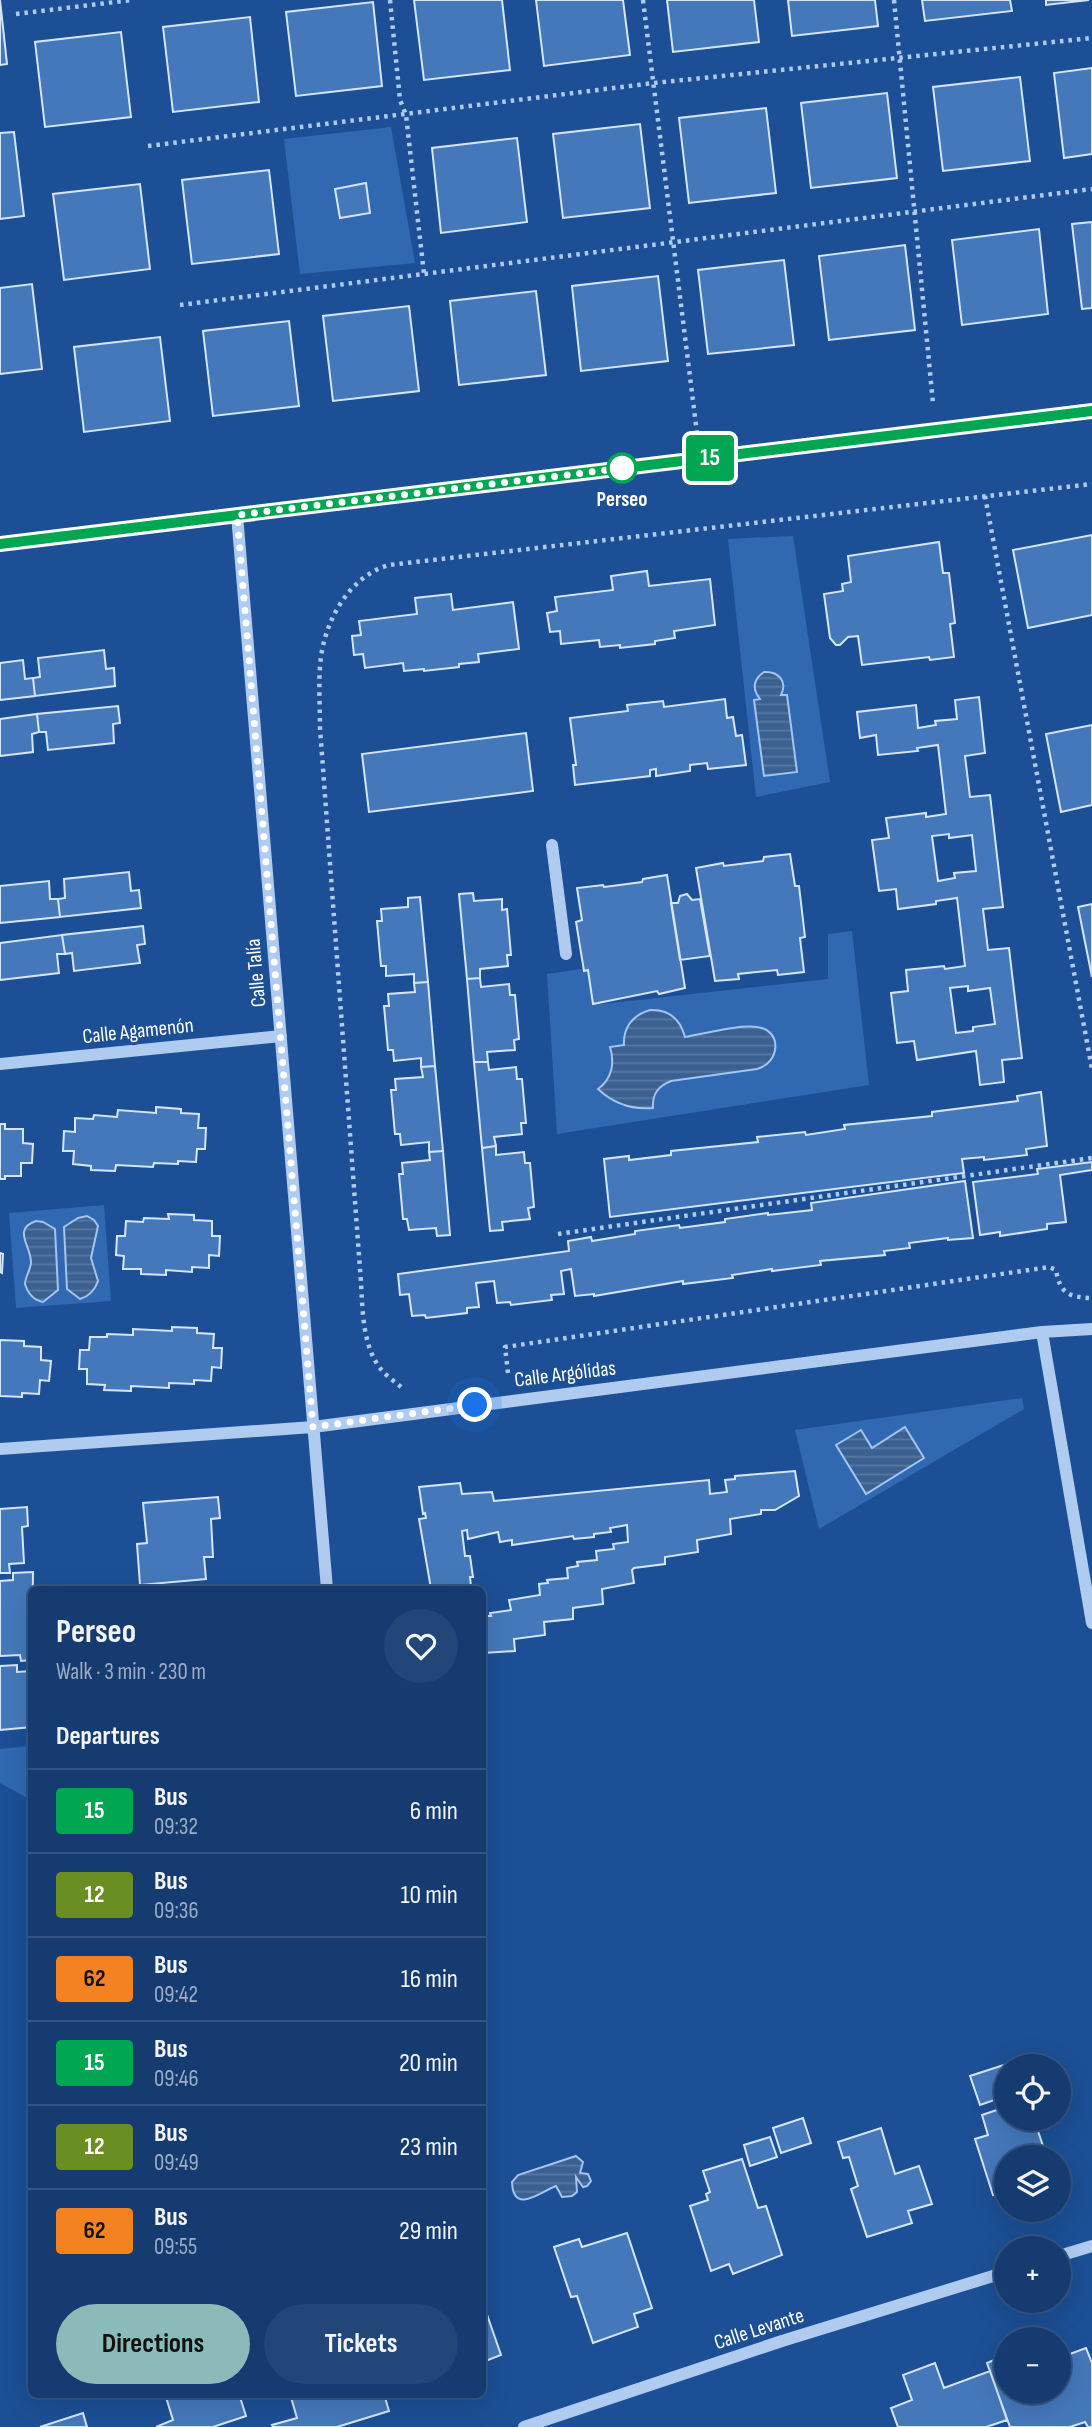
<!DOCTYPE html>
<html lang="en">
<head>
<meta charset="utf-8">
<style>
  body { margin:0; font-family:"Sofia Sans Condensed",sans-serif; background:#224678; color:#f1f3f6; height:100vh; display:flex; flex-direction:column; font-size:26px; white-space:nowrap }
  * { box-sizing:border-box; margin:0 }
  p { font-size:23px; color:#9dadc3 }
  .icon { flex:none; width:38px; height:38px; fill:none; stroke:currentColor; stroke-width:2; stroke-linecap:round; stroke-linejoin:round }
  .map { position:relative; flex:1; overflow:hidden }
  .drawer { position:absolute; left:28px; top:1586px; width:458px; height:812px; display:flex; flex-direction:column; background:#153b70; border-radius:10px; box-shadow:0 7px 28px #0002,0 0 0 2px #345583 }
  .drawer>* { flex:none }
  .badge { padding:0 14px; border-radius:5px; font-size:24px; line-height:46px }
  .controls { position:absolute; left:994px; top:2054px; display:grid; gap:14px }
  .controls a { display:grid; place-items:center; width:77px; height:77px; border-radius:50%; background:#153b70; box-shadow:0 7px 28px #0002,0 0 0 2px #345583; font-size:35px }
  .you { position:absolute; width:35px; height:35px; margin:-18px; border:5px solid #fff; border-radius:50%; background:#1a73e8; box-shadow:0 0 0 10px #1a73e833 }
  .map>.badge { position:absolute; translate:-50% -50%; box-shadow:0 0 0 4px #fff }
  h2 { padding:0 28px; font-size:26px; line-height:63px }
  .round { display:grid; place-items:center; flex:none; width:74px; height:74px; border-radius:37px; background:#224678 }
  .overview { display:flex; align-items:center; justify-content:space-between; height:119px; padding:0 28px }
  h1 { font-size:33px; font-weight:700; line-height:52px }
  .button { display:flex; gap:14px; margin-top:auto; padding:14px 28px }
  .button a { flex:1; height:80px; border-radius:42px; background:#8bbbb9; color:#111; font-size:28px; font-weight:700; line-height:80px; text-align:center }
  .button a+a { background:#224678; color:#f1f3f6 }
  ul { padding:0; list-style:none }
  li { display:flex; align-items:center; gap:21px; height:84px; padding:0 28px; border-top:2px solid #345583 }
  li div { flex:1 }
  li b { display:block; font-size:26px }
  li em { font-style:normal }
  li .badge { min-width:77px; font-weight:700; text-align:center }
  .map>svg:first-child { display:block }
</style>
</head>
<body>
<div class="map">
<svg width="1092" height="2427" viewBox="0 0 1092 2427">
  <defs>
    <pattern id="water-rules" width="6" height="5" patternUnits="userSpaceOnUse" patternTransform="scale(1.75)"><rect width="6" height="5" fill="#3b6092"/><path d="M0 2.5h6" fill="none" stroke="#5878a2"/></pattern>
  </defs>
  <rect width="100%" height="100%" fill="#1c4f95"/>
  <path fill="#3069b2" d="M391,127L415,263L300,274L284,139Z
    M793,536L830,782L756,797L728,539Z
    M852,931L869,1085L557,1134L547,974L588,968L593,1005L828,979V934Z
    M104,1205L111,1301L16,1308L9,1213Z
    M1022,1398L1024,1409L819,1529L795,1430Z
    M31,1746V1800L0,1783V1749Z"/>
  <path fill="url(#water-rules)" stroke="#a2c5f1" stroke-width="2" d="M764,672C778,671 788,681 781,695H787L797,772L764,776L754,700L760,699C752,689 753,679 764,672Z
    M650,1010C669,1009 680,1019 685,1037C704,1034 740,1024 757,1027C783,1030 780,1063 757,1069L671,1081C658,1086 652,1094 653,1108C631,1110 614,1104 598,1089C612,1079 615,1063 610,1047L624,1045C623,1027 633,1015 650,1010Z
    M87,1216L94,1220L98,1226L91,1258L98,1281C95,1290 90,1296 80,1299L67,1289L64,1227L78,1218Z
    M36,1221L43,1222L55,1229L58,1290L43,1302C33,1300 28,1294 25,1284C25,1277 31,1269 31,1262C31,1246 12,1229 36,1221Z
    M905,1427L924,1458L866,1494L836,1445L861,1430L872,1448Z
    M576,2156L583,2162L580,2173L588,2174L591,2181L587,2186L583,2187L576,2177L577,2192L572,2196L562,2197L556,2186C542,2191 513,2216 512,2182L518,2175Z"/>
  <path fill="#4578bb" stroke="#d5e6fb" stroke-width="2" fill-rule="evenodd" d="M0,0L7,64L0,65Z
    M414,0H502L510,70L424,80Z
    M536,0H623L630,55L544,66Z
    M667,0H754L759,42L673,52Z
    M788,0H875L878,26L792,36Z
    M922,0H1010L1012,11L925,21Z
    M1046,0H1089L1046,5Z
    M373,2L382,86L296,96L286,12Z
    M250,17L259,102L173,112L163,27Z
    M121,32L131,117L45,127L35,42Z
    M1092,68V154L1064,158L1054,73Z
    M1020,77L1030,161L943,171L933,87Z
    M887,93L897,178L811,188L801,103Z
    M766,108L776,193L689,203L679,118Z
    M640,124L650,208L563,218L553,134Z
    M14,132L24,216L0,219V133Z
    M517,138L527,222L441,233L432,148Z
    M269,170L279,254L192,264L182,180Z
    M366,183L370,213L340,218L335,189Z
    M140,184L150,269L64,280L53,194Z
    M1092,222V308L1082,309L1072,224Z
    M1039,229L1048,314L962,325L952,240Z
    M905,245L915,330L829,340L819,256Z
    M784,260L794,345L708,354L698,270Z
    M658,276L668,361L581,371L572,286Z
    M32,284L42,369L0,374V288Z
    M536,291L546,375L459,385L450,301Z
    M409,306L419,391L333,401L323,316Z
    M289,321L299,406L213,416L203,331Z
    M160,337L170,421L84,432L74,347Z
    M1092,535V615L1028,628L1013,550Z
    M939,542L943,573H949L955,623L950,624L954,657L930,660L929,657L862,665L858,636L848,637L840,645H836L830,638L824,594L843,591L842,584L851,582L848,556Z
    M647,571L649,586L710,579L715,625L674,631L675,638L655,641V644L620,648V645L600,647L599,640L561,644L560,631L550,632L547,613L557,611L555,597L613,590L611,576Z
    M451,594L453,610L513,602L519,649L478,654L479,662L459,664V667L424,671V669L404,671L403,663L365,668L363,654L354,655L352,636L361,635L359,621L417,614L415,598Z
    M104,650L106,669L114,668L115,686L35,696L33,678L40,677L38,658Z
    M23,660L25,679L33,678L35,696L0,700V663Z
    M979,697L985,753L965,756L970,797L990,795L1003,907L983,909L988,950L1009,948L1022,1058L1002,1060L1004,1082L980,1085L976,1051L917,1060L914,1041L897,1043L891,993L908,991L906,970L944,966L945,969L965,966L957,898L936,901V904L898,909L896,889L879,891L872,840L889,838L886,818L926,813V817L946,814L938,745L917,748L918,751L878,755L876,735L860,738L857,712L916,705L918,728L936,725L935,721L957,719L955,700ZM949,834V838L972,835L976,871L954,873L955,878L938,881L932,836ZM968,986V991L990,988L995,1024L973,1027V1031L956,1033L950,988Z
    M725,699L727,718L733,717L736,736L742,735L746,765L708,769L707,763L690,765V771L656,776V769L650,770V776L575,785L573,765H576L570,718L628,711L627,705L663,701L664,707Z
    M118,706L120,723L113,724L114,743L48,750L46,732H39L37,714Z
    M37,714L39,732L32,734L33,752L0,756V719Z
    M1092,725V805L1061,812L1046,734Z
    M526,733L533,791L369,812L362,754Z
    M790,854L795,886H799L805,937L800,938L804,972L778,975L777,970L738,974L739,979L715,981L696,868L723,863L724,866L763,861L764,857Z
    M129,872L131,891L139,890L141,908L60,917L58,899L65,898L64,879Z
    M667,875L685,988L659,994L657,991L593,1004L588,970L584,971L576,922L582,920L577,888L603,885L604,887L612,886L642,882L643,879Z
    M49,881L50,899H58L60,917L0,923V886Z
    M473,893L474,901L502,899V910L507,909L511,955H507L508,966L480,969V978L467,979L459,894Z
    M687,894L692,900L700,899L710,956L680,960L671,903H678L680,896Z
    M420,897L428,982L414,983V974L386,976V966H381L377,921H382L381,909L408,907V898Z
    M1092,904V977L1078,907Z
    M143,926L145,944L137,945L140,963L74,971L72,953L65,954L62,935Z
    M62,935L65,954H57L59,973L0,980V943Z
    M480,978L481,987L509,984L510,995H515L519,1039L514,1040L515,1050L487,1052L488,1062H474L467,979Z
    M428,982L435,1066L421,1067V1058L394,1061L393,1050H388L384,1006H389L388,994L415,992L414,983Z
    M474,1062H488L489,1070L516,1067L517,1079H522L526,1123H521L522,1134L494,1137L496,1146L482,1148Z
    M435,1066L443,1151L429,1152V1142L401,1145L400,1134H395L391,1090H396L395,1079L423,1077L421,1067Z
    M1041,1092L1047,1146L1026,1149L1027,1155L984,1160V1157L962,1159L964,1173L610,1217L604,1159L629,1156V1160L671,1155V1151L758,1142L757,1137L805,1132L806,1135L845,1129L844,1125L932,1116V1112L1018,1101L1017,1096Z
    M156,1107L181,1109V1113L199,1114L198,1128H206L205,1149H197L196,1162L178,1161V1164L154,1163L153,1167L116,1165L115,1171L91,1170V1166L73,1164L74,1151H63L64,1131L75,1132V1118L93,1119L94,1115L117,1117L118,1110L156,1113Z
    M0,1124H5V1129H23V1143L33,1144L32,1163H21V1176H5V1179H0Z
    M496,1146V1155L524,1152L525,1163H530L534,1207L528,1208L530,1219L502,1222L503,1230L490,1231L482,1148Z
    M443,1151L450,1235L437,1236L436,1228L409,1230L407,1219H403L399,1174H403L402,1163L430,1160L429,1152Z
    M1092,1162V1170L1060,1175L1066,1222L1047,1224V1229L1000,1236V1232L980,1235L973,1182L1038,1174L1037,1169Z
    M965,1181L973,1238L948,1240V1238L909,1243L910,1248L884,1251L885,1255L820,1261L821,1265L772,1271V1269L732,1275L733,1278L683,1284V1281L594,1296V1294L575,1296L571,1269L561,1271L564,1294L551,1295L552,1300L511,1305L510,1302L497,1303L494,1281L476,1283L479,1307L467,1308V1313L426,1318L425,1315L412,1316L409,1294L400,1295L398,1274L569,1251L568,1241L591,1237L592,1241L635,1234V1231L679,1225L680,1228L725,1222V1219L768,1213V1215L812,1210L811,1203Z
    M168,1214L194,1215V1220L212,1221V1236H220L219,1256L209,1255V1268L192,1267V1272L166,1270V1275L141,1274V1269H123L124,1256L116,1255L117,1236H125L126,1221L143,1222L144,1218L169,1219Z
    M0,1253L3,1254L2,1273L0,1272Z
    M172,1327L197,1328V1333L214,1334L213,1348H222L221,1368L212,1367L211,1381L194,1380V1384L169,1383V1388L131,1386V1391L104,1390L105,1385L87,1384V1369H79L80,1350H89L90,1337H107V1334L133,1335V1329L172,1331Z
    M0,1340L24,1341V1346L41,1347V1360L51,1361L49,1381L40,1380L39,1394L22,1393V1397L0,1396Z
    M795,1471L799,1496L775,1510H761V1514L730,1519L731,1534L697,1540L698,1552L665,1557V1564L634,1568L632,1570L634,1583L602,1589L603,1604L573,1608V1619L544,1622L545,1635L514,1639L515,1651L483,1653V1616H491L490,1613L511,1610L509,1600L540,1595L539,1584L548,1583L547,1580L568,1578L567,1568L578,1566L577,1562L597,1560L596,1551L614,1549L613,1544L628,1542L627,1525L610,1528L611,1532L594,1534V1537L574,1539L573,1536L512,1545V1540L500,1542L498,1532L468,1539L467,1530L462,1531L465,1556H470L473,1577H470L471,1586H475L476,1589H431L419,1519L426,1518L425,1513L423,1514L419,1487L460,1483L462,1494L492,1492L494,1501L709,1480L710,1494L727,1492L725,1480L735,1479V1476Z
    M218,1497L220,1518L211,1519L213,1557H204L206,1579L140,1585L137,1544L147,1543L143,1503Z
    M27,1507L28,1526L22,1527L24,1563L9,1564L10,1573H0V1509Z
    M33,1572L32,1660L21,1661L20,1655L0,1656V1581L13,1580V1573Z
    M17,1665V1672L32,1671V1727L0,1730V1666Z
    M1016,2061L1017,2067H1006V2096L980,2105L970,2076Z
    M1006,2107V2119H1034L1047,2158H1006V2191L993,2195L975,2139L988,2135L982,2115Z
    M803,2118L811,2143L781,2153L773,2128Z
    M881,2128L895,2174L919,2166L932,2204L908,2211L912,2223L867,2237L851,2189L858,2186L849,2157L843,2158L838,2142Z
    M770,2137L777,2157L750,2166L744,2145Z
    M742,2159L758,2208L766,2206L782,2255L733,2274L729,2264L711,2271L690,2206L708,2200L706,2194L710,2192L703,2171Z
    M627,2233L652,2308L634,2314L638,2327L593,2343L577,2296L571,2297L554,2247L579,2239L582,2247Z
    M483,2303L501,2355L483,2362Z
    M1086,2348L1092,2363V2427H1088L1085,2422L1070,2427H1010L987,2363L994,2360L997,2363L1006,2359V2392H1059V2358Z
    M935,2363L944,2388L990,2371L1007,2420L986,2427H898L891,2408L912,2400L903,2375Z
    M165,2394H239L246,2416L213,2427H156L173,2420Z
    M290,2394H384L389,2411L337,2427H273L272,2425L297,2418Z
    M83,2413L87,2427H40Z"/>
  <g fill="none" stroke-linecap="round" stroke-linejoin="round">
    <path stroke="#afcbef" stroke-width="4.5" stroke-dasharray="3.5 5" stroke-linecap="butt" d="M390,0L400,100L406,115L424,274
      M643,0L697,433
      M894,0L933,403
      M16,14L132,0
      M148,146L654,83L1092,38
      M180,305L1092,189
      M985,496L1092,1069
      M558,1234L1092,1158
      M508,1373L505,1347L1049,1267L1056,1270C1060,1293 1068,1297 1091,1298
      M401,1387C394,1381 385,1375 380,1368C360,1342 363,1300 360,1269L320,728C320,705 318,680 321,657C326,619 350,576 389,565L1092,484"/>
    <path stroke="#afcbef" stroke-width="12" d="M237,515L327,1589
      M0,544L1092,411
      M552,845L566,954
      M0,1064L281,1036
      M1042,1332L1092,1623
      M0,1449L313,1427L1042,1332L1092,1329
      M1059,2256L1092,2246
      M524,2427L782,2341L1006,2272"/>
  </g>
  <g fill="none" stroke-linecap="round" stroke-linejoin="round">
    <g stroke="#fff" stroke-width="16">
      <path id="line" d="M0,544L1092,411"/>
    </g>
    <use href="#line" stroke="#00a651" stroke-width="10"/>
    <path stroke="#fff" stroke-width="7" stroke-dasharray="0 12.6" d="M475,1405L313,1427L237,515L624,468H622"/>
  </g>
  <circle fill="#fff" stroke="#00a651" stroke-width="3.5" cx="622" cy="468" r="14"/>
  <g text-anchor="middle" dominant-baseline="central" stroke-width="6" stroke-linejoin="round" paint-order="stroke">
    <g font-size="21" font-weight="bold" fill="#fff" stroke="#1c4f95">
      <text x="622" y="499">Perseo</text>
    </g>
    <g font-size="21" fill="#fff" stroke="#1c4f95">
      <text transform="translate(256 973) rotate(-95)">Calle Talía</text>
      <text transform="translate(138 1031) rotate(-6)">Calle Agamenón</text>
      <text transform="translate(565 1374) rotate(-7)">Calle Argólidas</text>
      <text transform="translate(759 2329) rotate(-18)">Calle Levante</text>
    </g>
  </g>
</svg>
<div class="controls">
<a><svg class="icon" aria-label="locate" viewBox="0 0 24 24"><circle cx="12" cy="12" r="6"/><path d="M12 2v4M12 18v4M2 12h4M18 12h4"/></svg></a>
<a><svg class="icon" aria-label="layers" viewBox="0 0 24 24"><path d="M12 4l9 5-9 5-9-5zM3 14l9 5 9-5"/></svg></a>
<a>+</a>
<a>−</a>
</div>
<div class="you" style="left:475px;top:1405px"></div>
<b class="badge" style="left:710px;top:458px;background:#00a651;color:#fff">15</b>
<section class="drawer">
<div class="overview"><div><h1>Perseo</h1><p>Walk · 3 min · 230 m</p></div><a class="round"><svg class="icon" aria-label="heart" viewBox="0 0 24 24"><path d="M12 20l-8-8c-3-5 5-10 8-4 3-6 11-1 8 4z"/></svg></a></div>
<h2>Departures</h2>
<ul>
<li><span class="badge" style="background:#00a651;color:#fff">15</span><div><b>Bus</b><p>09:32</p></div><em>6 min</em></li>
<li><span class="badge" style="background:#6b8e23;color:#fff">12</span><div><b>Bus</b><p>09:36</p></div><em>10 min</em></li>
<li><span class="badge" style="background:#f58220;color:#111">62</span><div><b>Bus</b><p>09:42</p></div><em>16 min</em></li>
<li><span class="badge" style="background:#00a651;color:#fff">15</span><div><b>Bus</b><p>09:46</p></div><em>20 min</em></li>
<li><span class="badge" style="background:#6b8e23;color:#fff">12</span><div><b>Bus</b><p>09:49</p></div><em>23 min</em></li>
<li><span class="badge" style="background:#f58220;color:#111">62</span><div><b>Bus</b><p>09:55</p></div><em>29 min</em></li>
</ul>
<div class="button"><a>Directions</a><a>Tickets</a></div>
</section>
</div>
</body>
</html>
